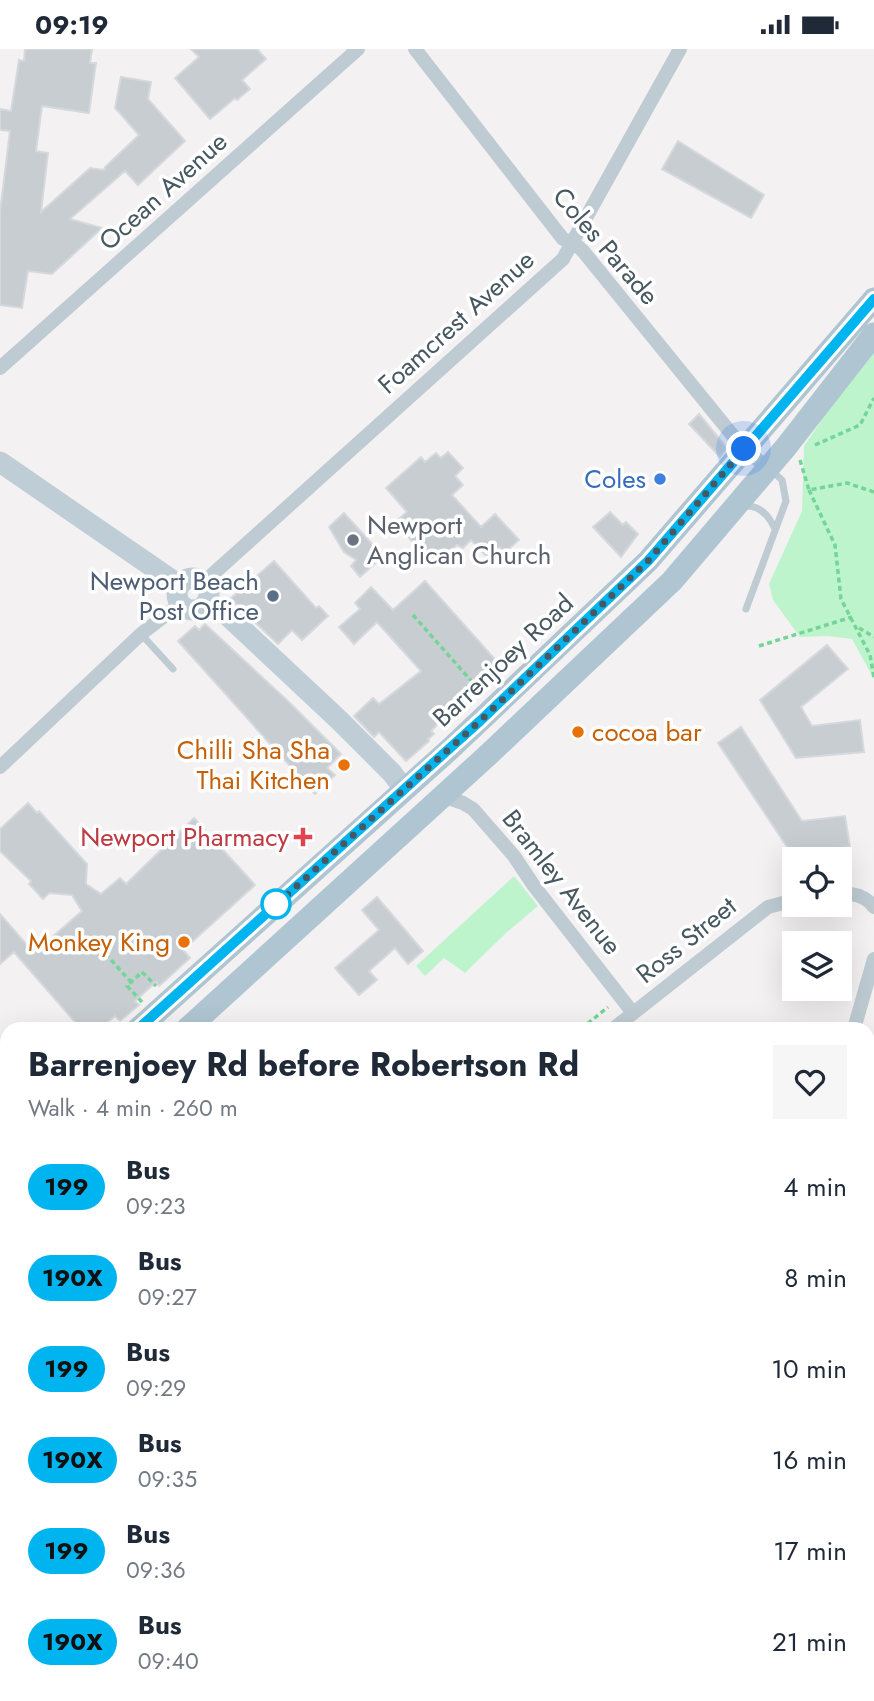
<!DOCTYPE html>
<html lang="en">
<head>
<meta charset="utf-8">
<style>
  body { margin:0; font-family:Jost,sans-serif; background:#f6f6f7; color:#1f2937; height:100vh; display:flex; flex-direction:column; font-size:26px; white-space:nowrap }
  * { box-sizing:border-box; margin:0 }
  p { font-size:23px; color:#747a83 }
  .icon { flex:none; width:38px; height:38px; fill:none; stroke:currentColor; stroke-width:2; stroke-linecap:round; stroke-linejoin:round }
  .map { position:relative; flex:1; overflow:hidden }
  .details { position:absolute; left:0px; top:973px; width:875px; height:679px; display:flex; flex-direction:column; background:#fff; border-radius:21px 21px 0 0; box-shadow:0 7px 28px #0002 }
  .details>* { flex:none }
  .badge { padding:0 14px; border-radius:23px; font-size:24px; line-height:46px }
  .controls { position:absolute; left:782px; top:798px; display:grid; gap:14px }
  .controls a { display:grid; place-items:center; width:70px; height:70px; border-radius:0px; background:#fff; box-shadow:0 7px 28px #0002; font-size:35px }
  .you { position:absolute; width:35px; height:35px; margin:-18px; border:5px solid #fff; border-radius:50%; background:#1a73e8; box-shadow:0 0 0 10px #1a73e833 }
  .map>.badge { position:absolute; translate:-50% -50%; box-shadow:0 0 0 4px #fff }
  .round { display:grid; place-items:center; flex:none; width:74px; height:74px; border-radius:0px; background:#f6f6f7 }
  .summary { display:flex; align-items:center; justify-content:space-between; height:119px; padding:0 28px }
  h1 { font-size:33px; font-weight:700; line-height:52px }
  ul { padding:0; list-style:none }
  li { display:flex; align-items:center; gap:21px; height:91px; padding:0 28px }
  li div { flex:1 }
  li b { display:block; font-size:26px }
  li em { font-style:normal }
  li .badge { min-width:77px; font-weight:700; text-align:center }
  .status { display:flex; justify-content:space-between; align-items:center; height:49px; padding:0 35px; background:#fff; direction:ltr }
  .status svg { height:19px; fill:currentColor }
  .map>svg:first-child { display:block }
</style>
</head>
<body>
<div class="status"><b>09:19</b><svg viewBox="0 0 49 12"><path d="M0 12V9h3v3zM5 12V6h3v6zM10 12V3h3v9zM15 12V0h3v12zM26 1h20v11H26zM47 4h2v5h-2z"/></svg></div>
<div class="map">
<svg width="874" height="1652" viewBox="0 0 874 1652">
  <rect width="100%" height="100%" fill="#f4f1f2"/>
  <path fill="#bef4cc" d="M874,295V630L852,590L828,587L800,588L773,551L769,535L802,462L804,397Z
    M514,827L538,857L507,883L465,924L444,909L425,927L416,917Z
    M7,1262V1461H0V1266Z"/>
  <path fill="#c8cdd2" stroke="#d5d9dd" stroke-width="2" d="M25,0H92L90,14H96L89,64L42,57L36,102L48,104L41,163L90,119L104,121L105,118L139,86L115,59L121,28L151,33L148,50L185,92L138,136L125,122L70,170L102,179L52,225L28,222L22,259L0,256V163L10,82L0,81V60L11,62L19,11L24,12Z
    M191,0H257L266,10L242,31L250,40L237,51L235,49L210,70L175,29L199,8Z
    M678,92L764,146L751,169L662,120Z
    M699,365L727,399L720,408L689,375Z
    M448,403L463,419L455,427L463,436L452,446L481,478L495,465L519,491L504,504L500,498L488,509L471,491L463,499L457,496L434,517L395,473L407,463L386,439L421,408L425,413L436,404L441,409Z
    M610,463L623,476L626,473L638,485L621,508L593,478Z
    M344,464L383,507L360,528L351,517L356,511L344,503L329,478Z
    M274,512L316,559L319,557L328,567L302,591L292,581L278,595L230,550Z
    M425,532L500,616L483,631L470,630L469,643L431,682L434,685L428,690L429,692L406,712L379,683L374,688L354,667L373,649L379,655L421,622L377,573L354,595L339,578L360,560L355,554L371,538L393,561Z
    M205,575L290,654L341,705L327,719L335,726L315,745L178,592L195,577L199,581Z
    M827,596L848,620L801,658L812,677L860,671L864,703L796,709L760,651Z
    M741,678L802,772L845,767L850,798L791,804L718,694Z
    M28,754L37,764L39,762L87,815L86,835L101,845L120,829L126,835L194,769L255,836L183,901L190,909L159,937L156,933L135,952L139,956L120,972L115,967L100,980H81L14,903L0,915V865L34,904L82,862L72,846L49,844L43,850L29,835L31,832L0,802V780Z
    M377,848L423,902L408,915L395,899L369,922L377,931L359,946L335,919L379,881L362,861Z"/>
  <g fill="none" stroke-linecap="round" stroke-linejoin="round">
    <path stroke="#73d597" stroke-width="3.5" stroke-dasharray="5 3.5" stroke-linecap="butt" d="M815,396L860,376L874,349
      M800,411L809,441L847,434L874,443
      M809,441L835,496L841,550L870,606L874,629
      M413,566L481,643
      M859,579L874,588
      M759,597L852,568
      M94,892L131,933
      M142,953L127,937L142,923L156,937
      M581,980L608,958"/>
    <path stroke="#becbd2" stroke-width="7" d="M745,457C760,456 769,467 775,480
      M746,560L786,452L782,431L772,422
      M141,585L173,620"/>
    <path stroke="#becbd2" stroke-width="14" d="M415,0L563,190L574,194L583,202L734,388L744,400L768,419
      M0,319L358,0
      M204,533L563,210L680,0
      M0,718L141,585L180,555
      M442,747L463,754L473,760L514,807L534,837L633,964
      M840,844C854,845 865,846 874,858
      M613,980L768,858L794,851
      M854,980L874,910
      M0,1172L7,1179
      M868,1218H874
      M0,1494L7,1493
      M661,1652L663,1645"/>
    <path stroke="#becdd6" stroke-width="21" d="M0,413L179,536
      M177 545a16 16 0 1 1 32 0a16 16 0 1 1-32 0Z
      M206,555L227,566L339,671L392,724L404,740"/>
    <path stroke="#afc5d2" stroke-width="23" d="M138,980L450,700L648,512L874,250
      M187,980L488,706L672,532L786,398L874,285
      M0,1097L7,1091
      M0,1152L7,1145"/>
  </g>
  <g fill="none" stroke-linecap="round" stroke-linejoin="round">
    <g stroke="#fff" stroke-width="16">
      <path id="line" d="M138,980L480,672L648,512L874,250"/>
    </g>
    <use href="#line" stroke="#00b5ef" stroke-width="10"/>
    <path stroke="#475861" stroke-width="7" stroke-dasharray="0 12.6" d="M276,855L268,863L480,672L648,512L744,400"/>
  </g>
  <circle fill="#3f7fe0" stroke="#fff" stroke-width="2.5" cx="660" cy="430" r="7"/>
  <circle fill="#6b7280" stroke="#fff" stroke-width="2.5" cx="353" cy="491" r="7"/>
  <circle fill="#5c6f8a" stroke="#fff" stroke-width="2.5" cx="273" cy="547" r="7"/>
  <g fill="#e8710a" stroke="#fff" stroke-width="2.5">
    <circle cx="578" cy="683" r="7"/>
    <circle cx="344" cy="716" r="7"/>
    <circle cx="184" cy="893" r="7"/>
  </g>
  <path fill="#e0444e" stroke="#fff" stroke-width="2.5" d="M299.5 777.5h7v7h7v7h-7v7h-7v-7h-7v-7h7z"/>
  <circle fill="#fff" stroke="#00b5ef" stroke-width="3.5" cx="276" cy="855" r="14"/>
  <g text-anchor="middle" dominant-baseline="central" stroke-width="7" stroke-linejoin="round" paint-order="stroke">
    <g font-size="26" fill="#475861" stroke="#fff">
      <text transform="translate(163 142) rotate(-42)">Ocean Avenue</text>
      <text transform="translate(606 197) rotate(49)">Coles Parade</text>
      <text transform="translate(456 273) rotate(-42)">Foamcrest Avenue</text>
      <text transform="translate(503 611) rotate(-43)">Barrenjoey Road</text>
      <text transform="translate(562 833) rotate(52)">Bramley Avenue</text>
      <text transform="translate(686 891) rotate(-39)">Ross Street</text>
    </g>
    <g font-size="26" fill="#366cbe" stroke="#fff" text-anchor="end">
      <text x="646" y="430">Coles</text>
    </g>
    <g font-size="26" fill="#5b616d" stroke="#fff" text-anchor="start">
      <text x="367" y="476">Newport<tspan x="367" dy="30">Anglican Church</tspan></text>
    </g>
    <g font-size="26" fill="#4e5e75" stroke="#fff" text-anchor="end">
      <text x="259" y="532">Newport Beach<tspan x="259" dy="30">Post Office</tspan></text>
    </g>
    <g font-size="26" fill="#c56008" stroke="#fff" text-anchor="end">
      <text x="592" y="683" text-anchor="start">cocoa bar</text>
      <text x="330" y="701">Chilli Sha Sha<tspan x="330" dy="30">Thai Kitchen</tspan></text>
      <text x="170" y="893">Monkey King</text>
    </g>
    <g font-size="26" fill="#be3a42" stroke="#fff" text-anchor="end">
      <text x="289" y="788">Newport Pharmacy</text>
    </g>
  </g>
</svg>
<div class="controls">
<a><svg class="icon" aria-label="locate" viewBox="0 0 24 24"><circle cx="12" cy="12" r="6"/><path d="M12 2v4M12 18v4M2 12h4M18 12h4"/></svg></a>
<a><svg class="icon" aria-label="layers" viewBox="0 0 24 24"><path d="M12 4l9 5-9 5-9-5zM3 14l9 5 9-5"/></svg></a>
</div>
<div class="you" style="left:744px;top:400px"></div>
<section class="details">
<div class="summary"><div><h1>Barrenjoey Rd before Robertson Rd</h1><p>Walk · 4 min · 260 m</p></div><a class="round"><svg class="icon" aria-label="heart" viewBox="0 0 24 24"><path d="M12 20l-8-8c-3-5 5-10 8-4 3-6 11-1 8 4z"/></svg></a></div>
<ul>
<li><span class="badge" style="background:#00b5ef;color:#111">199</span><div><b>Bus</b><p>09:23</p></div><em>4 min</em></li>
<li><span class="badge" style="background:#00b5ef;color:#111">190X</span><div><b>Bus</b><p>09:27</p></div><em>8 min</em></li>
<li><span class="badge" style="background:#00b5ef;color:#111">199</span><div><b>Bus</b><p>09:29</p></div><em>10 min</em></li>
<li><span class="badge" style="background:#00b5ef;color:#111">190X</span><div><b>Bus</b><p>09:35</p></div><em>16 min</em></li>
<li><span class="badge" style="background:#00b5ef;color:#111">199</span><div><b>Bus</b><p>09:36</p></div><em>17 min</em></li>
<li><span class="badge" style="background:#00b5ef;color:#111">190X</span><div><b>Bus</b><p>09:40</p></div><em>21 min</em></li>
</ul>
</section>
</div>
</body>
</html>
